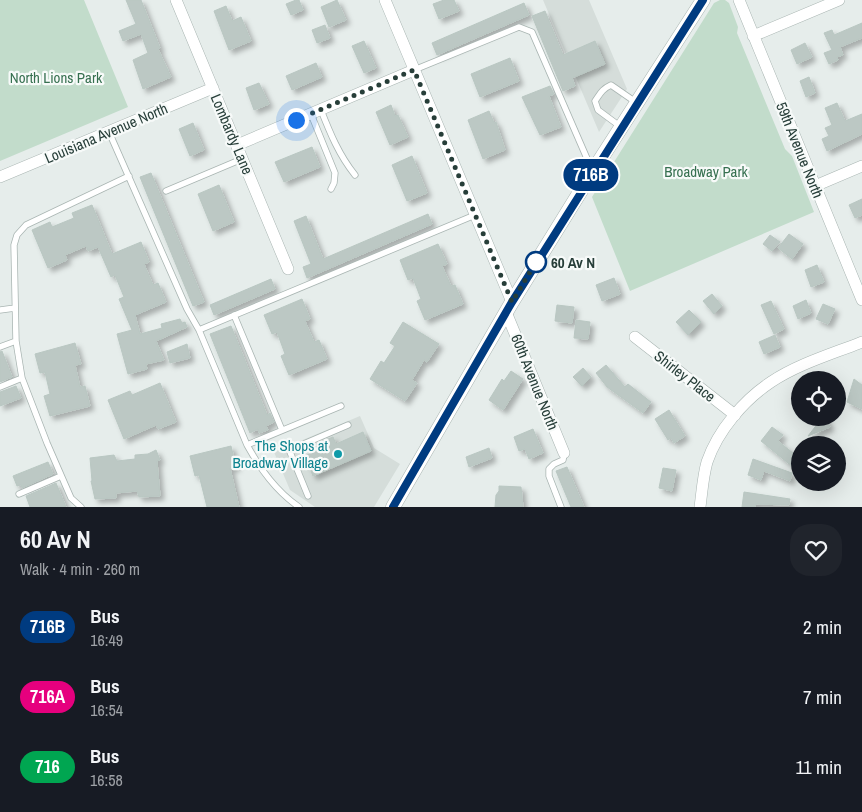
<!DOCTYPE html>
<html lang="en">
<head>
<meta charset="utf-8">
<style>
  body { margin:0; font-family:"Archivo Narrow",sans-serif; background:#20242c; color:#f1f3f6; height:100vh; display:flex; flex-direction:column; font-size:19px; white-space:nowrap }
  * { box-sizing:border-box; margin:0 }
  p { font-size:16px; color:#9ea1a6 }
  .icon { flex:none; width:28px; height:28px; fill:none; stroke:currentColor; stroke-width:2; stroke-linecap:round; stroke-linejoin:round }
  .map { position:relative; height:507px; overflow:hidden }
  .side { display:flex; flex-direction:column; background:#171b24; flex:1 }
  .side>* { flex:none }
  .badge { padding:0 10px; border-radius:16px; font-size:18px; line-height:32px }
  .buttons { position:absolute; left:791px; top:371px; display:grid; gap:10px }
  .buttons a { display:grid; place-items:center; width:55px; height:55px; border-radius:50%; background:#171b24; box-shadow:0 5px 20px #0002; font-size:25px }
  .you { position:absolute; width:25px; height:25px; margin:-12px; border:4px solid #fff; border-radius:50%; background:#1a73e8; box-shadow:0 0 0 8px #1a73e833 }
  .map>.badge { position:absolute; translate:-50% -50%; box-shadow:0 0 0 2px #fff }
  .round { display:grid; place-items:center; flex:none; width:52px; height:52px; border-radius:20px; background:#20242c }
  .overview { display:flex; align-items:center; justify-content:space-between; height:85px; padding:0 20px }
  h1 { font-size:24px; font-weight:700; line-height:38px }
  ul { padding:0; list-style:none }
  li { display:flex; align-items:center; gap:15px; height:70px; padding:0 20px }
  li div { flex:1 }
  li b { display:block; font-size:19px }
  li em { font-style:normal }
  li .badge { min-width:55px; font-weight:700; text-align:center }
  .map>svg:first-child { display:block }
</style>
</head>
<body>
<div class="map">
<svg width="862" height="507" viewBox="0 0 862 507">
  <defs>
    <filter id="shadow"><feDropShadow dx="4" dy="4" stdDeviation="2.5" flood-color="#0004"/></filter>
  </defs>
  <rect width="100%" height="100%" fill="#e6edeb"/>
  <path fill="#d5ddda" d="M543,0H589L627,89L599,132Z
    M360,416L374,448L400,464L374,507H315L290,490L274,452Z"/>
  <path fill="#c2dccb" d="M0,0H84L128,107L0,161Z
    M720,0H725L729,3L738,27L737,33L785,149L792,156L814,212L630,291L592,197L714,3Z"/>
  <path fill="#bcc8c4" stroke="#b9c7c2" filter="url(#shadow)" d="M126,0H141L160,48L158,49L171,77L143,89L133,60L148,53L141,34L123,41L119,31L136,24Z
    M296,0H299L303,10L291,15L286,4Z
    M337,0L346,20L329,27L321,7Z
    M444,0H454L459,11L439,19L433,4Z
    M524,3L529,15L437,55L432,43Z
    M226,6L232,21L241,17L251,41L229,50L214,11Z
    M545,11L563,55L595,41L605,64L572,78L575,86L563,91L532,16Z
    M862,23V38L840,47L843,55L837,57L838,60L829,64L824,53L832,50L824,33L832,30L834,35Z
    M325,25L330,38L317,43L312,30Z
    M364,41L376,68L364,73L352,46Z
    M805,43L812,57L797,64L791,50Z
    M510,58L519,81L480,97L471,74Z
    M316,63L322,77L292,90L286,76Z
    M809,77L815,93L806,97L800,81Z
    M259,83L269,104L254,110L246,88Z
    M550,86L554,94L549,96L561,127L540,135L522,97Z
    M837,103L845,121L862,114V134L827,151L822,139L829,136L825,128L832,125L825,108Z
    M391,105L395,116L398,115L408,137L390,145L376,112Z
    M489,111L494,123L496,122L505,150L483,159L468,120Z
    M193,123L204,150L190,156L179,129Z
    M312,147L320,167L284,182L275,162Z
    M412,156L427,193L407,201L392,165Z
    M151,173L204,302L193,306L140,177Z
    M219,185L234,222L213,231L198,194Z
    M862,199V215L855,218L849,205Z
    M92,205L112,254L141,242L149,262L144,264L153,285L158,283L166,302L135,315L140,334L162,328L161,324L180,319L182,323L185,322L187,327L156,341L164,360L146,364L147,369L128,374L117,334L132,330L119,299L124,297L115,275L111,277L98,247L88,251L86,246L65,255L67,260L48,268L32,230L50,222L52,227L74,218L72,213Z
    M428,214L432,224L307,278L303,267L311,264L294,221L306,216L323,259Z
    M789,234L803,244L792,259L778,248Z
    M770,235L780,242L772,251L763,244Z
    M438,244L447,264L442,266L451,286L455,285L463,304L425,320L417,301L421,299L413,278L408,280L400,260Z
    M817,265L824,282L811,287L805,270Z
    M614,278L620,294L602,301L596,285Z
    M271,279L275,289L214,315L210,305Z
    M712,294L722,306L714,314L703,301Z
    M302,299L310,319L305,321L314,342L319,340L327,359L289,375L281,356L285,354L277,332L272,334L264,315Z
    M806,300L811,313L798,319L793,306Z
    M771,301L784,329L774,334L761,305Z
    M823,304L835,309L828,324L816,319Z
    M557,305L574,307L572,323L555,321Z
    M689,310L701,322L688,335L676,322Z
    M576,320L590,322L588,339L574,338Z
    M403,322L439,344L427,362L424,360L412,380L417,383L405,401L370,379L381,361L384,363L395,346L390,343Z
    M231,326L267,415L270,413L274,422L266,426L268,430L259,433L258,429L250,433L210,334Z
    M775,335L780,347L764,354L759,342Z
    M75,343L81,364L75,365L80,387L85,386L90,406L50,416L44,396L50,394L45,372L40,373L35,354Z
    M187,344L190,358L170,363L167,352Z
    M2,351L12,377L0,382V352Z
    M606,365L625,387L628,384L651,402L643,413L607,387L596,373Z
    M583,368L591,377L582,386L573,377Z
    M511,371L523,379L503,410L489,400L502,379L504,381Z
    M854,379L862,385V409L847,402Z
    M160,383L176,422L158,429L156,425L124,439L108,400L130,391L132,395Z
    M16,386L21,398L0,406V392Z
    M669,410L685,436L674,443L671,438L668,440L655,419Z
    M822,418H826L830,427L808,436Z
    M772,427L783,435L778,441L798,457L794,468L761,441Z
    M533,429L543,453L529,459L525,449L519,451L514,437Z
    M363,432L371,451L313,476L305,456L317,451L314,445L333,437L336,444Z
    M231,446L236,467L230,468L239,507H207L199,475L195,476L190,456Z
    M489,448L492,458L469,467L466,457Z
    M156,450L160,460L157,461L160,496L139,497L137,491L116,493V498L95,499L91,481H92L90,458L114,455L117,461L135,459V455L148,454Z
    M753,459L792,473L790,481L764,471L761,480L748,475Z
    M48,462L53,474L22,488L21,485L17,486L13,476Z
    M567,467L584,507H571L556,471Z
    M663,468L676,470L672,491L659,488Z
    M56,483L66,507H30L26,496Z
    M499,486L521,487L523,507H495L496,495L499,491Z
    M744,492L790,499L789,505L756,504L755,507H742Z"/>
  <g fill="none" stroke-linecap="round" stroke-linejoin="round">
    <g stroke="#a9b5b2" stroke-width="7">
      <path id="service" d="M414,70L519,27L532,32L592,170
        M321,110C330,133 339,155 355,175
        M311,114L335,173L334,183L331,189
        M621,127L598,110L595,101C600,94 602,89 611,85L637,103
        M109,132L187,309L199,330L247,445C261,470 276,491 299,507
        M166,191L242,159
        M0,310L15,308
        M234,315L282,430
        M199,330L475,215
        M0,347L16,341
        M0,387L22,378
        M247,445L341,406
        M19,494L61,476
        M308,496L290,452L292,449L348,425
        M81,507L71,498L47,443L22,378L16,341L14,245L17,235L26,225L129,176
        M561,507L549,476V469L554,464L563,460L564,453"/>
    </g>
    <g stroke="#a9b5b2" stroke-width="12">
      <path id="minor" d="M176,0L288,269
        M385,0L512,302
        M739,0L862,300
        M753,36L839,0
        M237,145L414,70
        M0,177L213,88
        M815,186L862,166
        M506,312L564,453
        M635,337L735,415
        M700,507C702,492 703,476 707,462C718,430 744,400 771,382C798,364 832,354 862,342"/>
    </g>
    <g stroke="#a9b5b2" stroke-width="15">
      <path id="tertiary" d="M393,507L512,302L593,171L703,0"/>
    </g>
    <use href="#service" stroke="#fff" stroke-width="5.5"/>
    <use href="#minor" stroke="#fff" stroke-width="11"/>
    <use href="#tertiary" stroke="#fff" stroke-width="14"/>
  </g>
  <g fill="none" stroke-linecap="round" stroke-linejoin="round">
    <g stroke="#fff" stroke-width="11">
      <path id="line" d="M393,507L512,302L703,0"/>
    </g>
    <use href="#line" stroke="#003b80" stroke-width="8"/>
    <path stroke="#273e39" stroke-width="5" stroke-dasharray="0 9" d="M296,120L414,70L512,302L536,262"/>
  </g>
  <circle fill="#fff" stroke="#003b80" stroke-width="2.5" cx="536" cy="262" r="10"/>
  <circle fill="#0f9aa8" stroke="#f7faf9" stroke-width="2" cx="338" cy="454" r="5"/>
  <g text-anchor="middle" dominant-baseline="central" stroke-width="4.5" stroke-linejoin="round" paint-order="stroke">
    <g font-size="15" fill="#367050" stroke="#f7faf9">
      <text x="56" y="77">North Lions Park</text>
      <text x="706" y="171">Broadway Park</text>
    </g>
    <g font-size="15" fill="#273e39" stroke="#f7faf9">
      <text transform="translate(106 133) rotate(-23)">Louisiana Avenue North</text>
      <text transform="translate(232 134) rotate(67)">Lombardy Lane</text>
      <text transform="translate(800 150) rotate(68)">59th Avenue North</text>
      <text transform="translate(685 376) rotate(38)">Shirley Place</text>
      <text transform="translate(535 382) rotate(68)">60th Avenue North</text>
    </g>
    <g font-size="15" font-weight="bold" fill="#273e39" stroke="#f7faf9" text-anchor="start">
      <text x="551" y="262">60 Av N</text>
    </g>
    <g font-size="15" fill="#0d838f" stroke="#f7faf9" text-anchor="end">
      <text x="328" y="445">The Shops at<tspan x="328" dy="17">Broadway Village</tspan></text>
    </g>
  </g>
</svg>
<div class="buttons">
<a><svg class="icon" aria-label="locate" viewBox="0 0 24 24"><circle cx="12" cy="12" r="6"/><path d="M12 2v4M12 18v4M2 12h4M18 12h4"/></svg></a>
<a><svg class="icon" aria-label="layers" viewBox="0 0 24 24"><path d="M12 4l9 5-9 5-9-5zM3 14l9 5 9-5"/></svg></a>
</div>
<div class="you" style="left:296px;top:120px"></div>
<b class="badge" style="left:591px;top:175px;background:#003b80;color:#fff">716B</b>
</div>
<section class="side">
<div class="overview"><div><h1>60 Av N</h1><p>Walk · 4 min · 260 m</p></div><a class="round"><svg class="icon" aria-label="heart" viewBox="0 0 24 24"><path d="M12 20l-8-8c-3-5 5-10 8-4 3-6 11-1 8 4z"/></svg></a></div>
<ul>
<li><span class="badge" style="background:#003b80;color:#fff">716B</span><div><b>Bus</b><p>16:49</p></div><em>2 min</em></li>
<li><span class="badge" style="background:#e6007e;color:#fff">716A</span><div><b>Bus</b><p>16:54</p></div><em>7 min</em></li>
<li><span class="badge" style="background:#00a651;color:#fff">716</span><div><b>Bus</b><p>16:58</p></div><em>11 min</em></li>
</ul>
</section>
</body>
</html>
